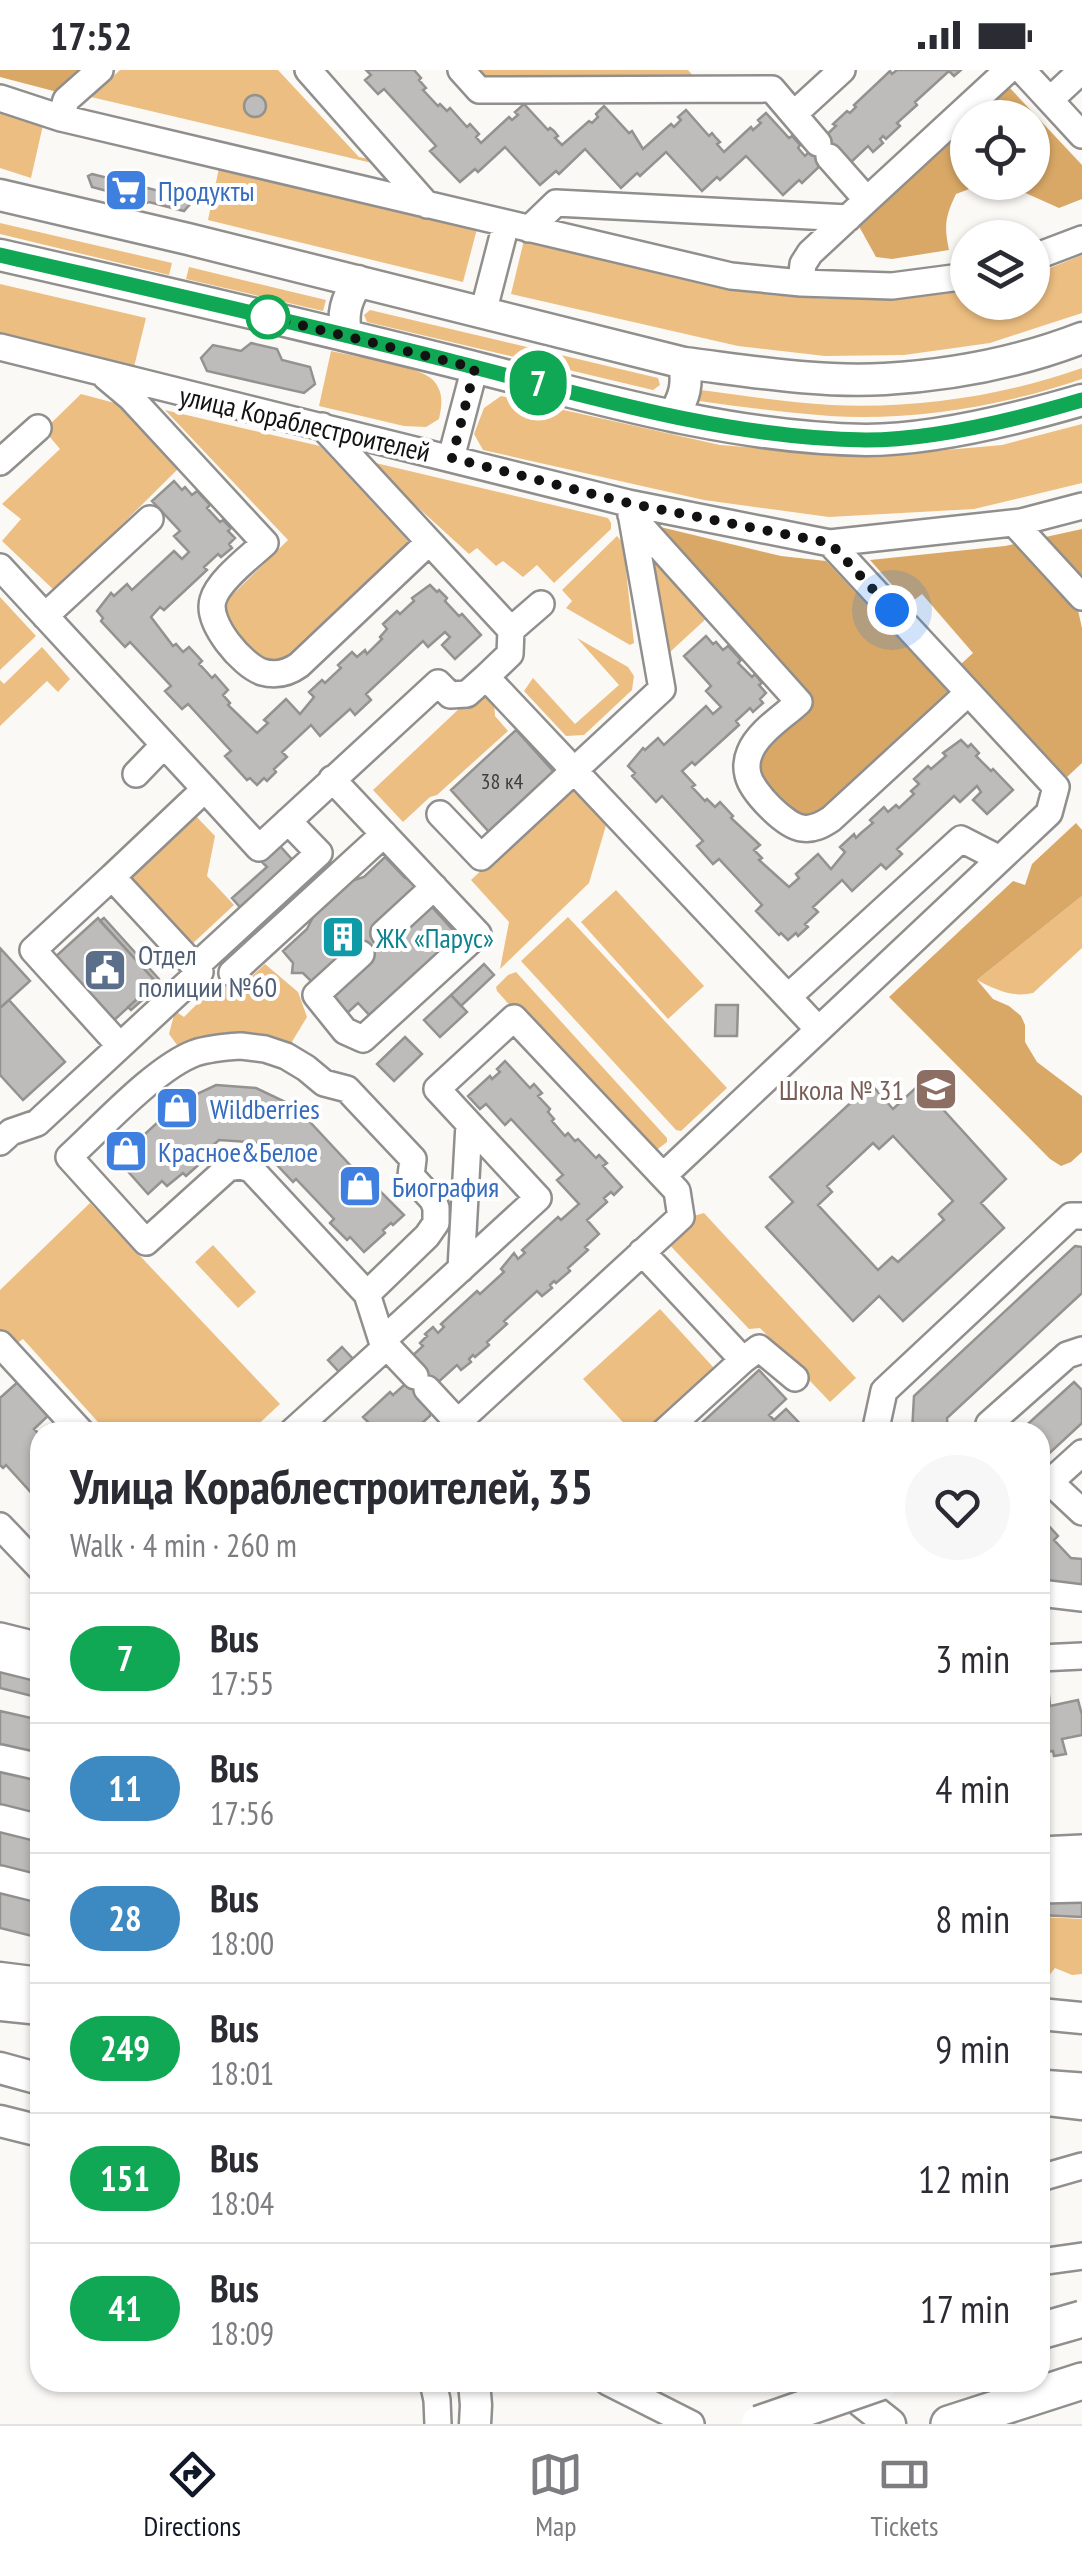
<!DOCTYPE html>
<html lang="en">
<head>
<meta charset="utf-8">
<style>
  body { margin:0; font-family:"PT Sans Narrow",sans-serif; background:#f7f7f7; color:#2b2b33; height:100vh; display:flex; flex-direction:column; font-size:38px; white-space:nowrap }
  * { box-sizing:border-box; margin:0 }
  p { font-size:32px; color:#7c7c81 }
  .icon { flex:none; width:55px; height:55px; fill:none; stroke:currentColor; stroke-width:2; stroke-linecap:round; stroke-linejoin:round }
  .map { position:relative; flex:1; overflow:hidden }
  .drawer { position:absolute; left:30px; top:1352px; width:1020px; height:970px; display:flex; flex-direction:column; background:#fff; border-radius:30px; box-shadow:0 2px 8px #0004 }
  .drawer>* { flex:none }
  .badge { padding:0 20px; border-radius:32px; font-size:35px; line-height:65px }
  .tools { position:absolute; left:950px; top:30px; display:grid; gap:20px }
  .tools a { display:grid; place-items:center; width:100px; height:100px; border-radius:50%; background:#fff; box-shadow:0 2px 8px #0004; font-size:50px }
  .you { position:absolute; width:50px; height:50px; margin:-25px; border:8px solid #fff; border-radius:50%; background:#1a73e8; box-shadow:0 0 0 15px #1a73e833 }
  .map>.badge { position:absolute; translate:-50% -50%; box-shadow:0 0 0 5px #fff }
  .round { display:grid; place-items:center; flex:none; width:105px; height:105px; border-radius:52px; background:#f7f7f7 }
  .summary { display:flex; align-items:center; justify-content:space-between; height:170px; padding:0 40px }
  h1 { font-size:48px; font-weight:800; line-height:75px }
  ul { padding:0; list-style:none }
  li { display:flex; align-items:center; gap:30px; height:130px; padding:0 40px; border-top:2px solid #e1e1e2 }
  li div { flex:1 }
  li b { display:block; font-size:38px }
  li em { font-style:normal }
  li .badge { min-width:110px; font-weight:700; text-align:center }
  .status { display:flex; justify-content:space-between; align-items:center; height:70px; padding:0 50px; background:#fff; direction:ltr }
  .status svg { height:28px; fill:currentColor }
  .menu { display:flex; justify-content:space-around; align-items:center; height:140px; border-top:2px solid #e1e1e2; background:#fff; font-size:28px; color:#7c7c81 }
  .menu a { display:grid; justify-items:center; gap:5px }
  .menu .selected { color:#111827 }
  .map>svg:first-child { display:block }
</style>
</head>
<body>
<div class="status"><b>17:52</b><svg viewBox="0 0 49 12"><path d="M0 12V9h3v3zM5 12V6h3v6zM10 12V3h3v9zM15 12V0h3v12zM26 1h20v11H26zM47 4h2v5h-2z"/></svg></div>
<div class="map">
<svg width="1082" height="2354" viewBox="0 0 1082 2354">
  <rect width="100%" height="100%" fill="#fbf9f6"/>
  <path fill="#ecbe81" d="M120,0H278L359,87L384,92L389,97L91,27Z
    M469,0H688L697,10L486,11Z
    M0,43L43,55L31,108L0,98Z
    M219,98L477,159L463,212L208,150Z
    M0,153L172,193L169,205L0,164Z
    M524,170L769,225L829,229L897,228L967,219L968,232H1032L1033,205L1082,185V243L990,273L904,285L825,286L738,276L511,224Z
    M189,197L326,230L323,241L186,209Z
    M0,214L146,248L132,305L0,269Z
    M370,240L658,308L660,315L653,320L367,252L364,245Z
    M331,281C352,286 421,296 433,310C444,322 442,335 439,349L426,357L404,356L319,336Z
    M1082,298V309C1003,336 914,351 830,346C786,343 742,337 699,331L701,320C744,326 788,332 831,335C915,339 1003,326 1082,298Z
    M81,324L126,336L183,394L55,521L2,471L21,449L2,434L60,379L44,360Z
    M501,326L720,375L867,387L1002,375L1082,354V413L974,439L829,447L704,430L483,380L474,364L484,338Z
    M165,340L320,376L412,475L291,595L258,590L224,550L225,535L228,529L288,470Z
    M367,391L608,448L611,453V459L554,513L537,495L523,507L503,491L496,496L477,478L469,484Z
    M617,466L623,473L634,573L630,575L566,538L572,531L562,520Z
    M657,491L708,547L670,582H666L650,493Z
    M0,527L36,566L0,600Z
    M577,568L628,597L634,606L632,620L584,665L566,666L524,621L533,608L575,654L619,615Z
    M42,577L70,609L58,622L47,611L0,656V610L4,614Z
    M480,619L494,632L495,646L508,661L437,725L430,727L403,752L373,720Z
    M572,715L607,752L589,813L500,899L509,852L471,810Z
    M191,741L215,766L207,806L234,835L190,876L122,805Z
    M616,820L704,916L668,949L581,852Z
    M1082,826V878L1033,923C1013,928 994,919 977,910Z
    M568,847L727,1018L681,1061L676,1060L521,891Z
    M265,894L298,922L307,947L290,975L180,979L169,964L175,941L184,947L218,913L238,919Z
    M516,902L667,1068V1072L655,1081L637,1076L497,921L496,917L508,905Z
    M90,1133L280,1334L250,1362H107L23,1269L13,1276L0,1262V1220Z
    M704,1143L856,1308L830,1332L760,1258L749,1259L664,1169L687,1148Z
    M213,1175L256,1222L238,1238L195,1192Z
    M660,1239L714,1298L645,1362H632L583,1309Z
    M1040,1847L1082,1849V1904L1072,1905L1055,1898L1040,1917Z"/>
  <path fill="#d9a866" d="M0,0H90L65,24L0,7Z
    M1011,8L1014,12L1009,17L1082,95V129L1059,138L1012,117L988,113L1032,112V48H968Z
    M968,48V112L985,113L956,124C945,147 944,156 949,180L892,189L876,187L856,151Z
    M648,454L781,486L826,491L954,628L828,744L806,753L761,717L754,687L807,632Z
    M1082,459V519L1075,527L1082,558V693L1067,707L961,594L973,583L922,524L909,534L870,490L1005,476Z
    M1076,753L1082,760V826L977,910L993,929L1009,936L1021,946L1025,955V972L1037,992L1082,1026V1082L1071,1092L1061,1096L1050,1089L889,927L1013,811L1025,815L1032,794Z"/>
  <path fill="#bebcba" stroke="#94928f" stroke-width="2.5" fill-rule="evenodd" d="M366,0H414L421,8L419,10L426,18L423,20L438,36L440,34L447,41L450,38L467,57L470,54L479,64L476,67L481,73L509,47L512,50L518,45L515,42L524,34L548,60L550,58L554,61L558,66L555,68L562,75L589,51L592,53L598,47L596,44L604,36L629,63L632,61L643,79L671,54L674,57L681,50L678,47L686,40L709,66L712,63L716,68L720,72L717,74L724,82L751,57L753,60L761,53L758,50L766,43L789,68L792,66L800,75L798,78L805,86L811,80L823,93L802,113L799,110L783,125L746,86L720,110L717,107L702,121L666,82L640,106L637,103L621,118L585,79L559,104L556,101L540,115L505,77L478,102L475,99L460,112L430,81L436,76L384,19L378,24L365,10L371,5Z
    M897,0H961L954,6L949,1L915,32L917,35L897,53L900,56L886,69L883,66L880,69L883,73L873,82L868,76L848,95L823,68L836,56L833,54L847,41L850,43L856,37L854,35L890,1L892,4Z
    M244 36a11 11 0 1 1 22 0a11 11 0 1 1-22 0Z
    M92,104L191,129L192,132L184,141L149,132L145,134L131,131L129,127L92,117L88,106Z
    M251,273L277,279L282,290L310,297L315,314L304,323L207,301L201,288L213,275L241,281Z
    M174,411L182,420L185,417L192,425L197,421L210,435L207,438L220,452L223,450L231,458L228,461L235,468L229,474L232,478L221,487L218,484L204,497L207,500L164,540L160,537L151,547L173,576L176,574L183,582L189,577L202,591L199,594L203,598L212,608L215,605L228,620L223,625L230,633L228,635L257,663L268,653L264,650L286,629L300,644L314,627L309,622L322,610L325,613L341,598L338,595L352,582L357,587L365,580L367,584L382,569L380,567L387,559L383,554L397,541L400,544L414,531L412,528L430,515L437,522L439,520L447,528L445,531L459,546L462,544L481,565L455,589L442,575L450,567L445,562L428,577L423,571L366,624L371,630L355,645L350,639L320,666L311,655L282,682L287,687L274,699L276,702L267,711L264,708L257,715L250,708L247,710L225,686L231,681L188,634L182,639L165,621L171,616L130,572L125,577L101,551L103,548L97,541L111,523L114,526L127,514L132,520L174,481L182,489L189,482L174,466L180,461L152,431Z
    M706,566L713,574L716,572L723,580L728,576L741,590L738,593L752,607L755,604L762,613L759,615L766,623L760,629L763,633L753,642L750,638L736,651L739,655L695,695L692,692L682,701L695,715L692,717L705,731L707,729L715,737L720,732L733,746L731,748L760,775L754,780L762,788L759,790L789,817L799,808L796,804L818,784L831,799L845,782L840,777L854,764L856,768L861,763L873,753L870,750L884,737L888,742L896,735L899,738L914,724L911,721L919,714L914,709L928,696L931,699L946,686L943,683L961,670L968,677L971,674L979,683L976,686L991,701L993,699L1013,720L987,744L973,730L981,722L977,716L960,732L954,726L897,779L902,784L886,799L881,794L852,821L842,810L813,837L818,842L805,854L808,857L798,866L796,863L788,870L781,863L779,865L756,841L762,835L719,789L713,794L697,776L703,771L662,726L656,732L632,706L635,703L628,696L643,678L645,680L658,668L664,675L706,636L713,644L721,637L706,621L711,616L684,586Z
    M516,660L554,702L489,762L451,720Z
    M280,776L297,795L245,843L232,828L267,797L262,792Z
    M385,787L405,808L424,813L430,835L461,869L373,949L358,933L345,945L303,903H292L293,893L283,881L307,859L316,841L345,813L364,807Z
    M98,848L156,912L112,952L54,888Z
    M104,848L159,909L157,917L131,940L128,937L156,912L100,851Z
    M0,878L30,911L0,938Z
    M484,894L494,905L461,936L451,925Z
    M451,925L467,942L440,967L424,950Z
    M9,930L65,992L23,1030L0,1005V938Z
    M716,935H738L737,966H715Z
    M405,967L422,984L394,1011L377,994Z
    M505,991L530,1018L534,1014L542,1023L538,1026L550,1039L548,1042L554,1049L552,1051L565,1066L568,1063L575,1071L578,1069L596,1088L599,1085L607,1093L603,1096L622,1117L614,1125L611,1122L604,1128L607,1132L587,1150L599,1164L585,1177L588,1180L568,1198L570,1201L556,1213L554,1211L550,1215L552,1218L542,1226L537,1221L504,1251L507,1254L487,1272L489,1275L475,1287L473,1285L469,1289L471,1292L461,1300L457,1295L435,1315L410,1288L423,1276L420,1273L427,1266L425,1264L433,1257L438,1263L444,1257L441,1254L477,1221L480,1224L504,1202L501,1199L514,1183L518,1189L525,1183L522,1180L558,1147L561,1150L579,1134L557,1110L563,1105L511,1049L505,1055L486,1034L480,1039L468,1026L490,1006L492,1009L500,1002L497,999Z
    M871,1014L893,1039L920,1014L1006,1109L981,1133L1004,1158L903,1251L879,1226L853,1251L766,1157L793,1132L770,1107ZM893,1066L953,1131L939,1144L944,1150L898,1192L892,1187L878,1200L818,1135L832,1122L827,1116L873,1073L879,1079Z
    M216,1015L256,1018L296,1037L378,1125L381,1122L404,1145L393,1155L391,1153L383,1160L385,1163L364,1182L350,1167L347,1170L330,1153L334,1149L296,1109L293,1112L277,1095L280,1091L263,1073L219,1070L201,1086L204,1090L186,1106L183,1103L167,1116L162,1111L148,1124L124,1097L121,1100L111,1089L131,1070L134,1074L180,1032Z
    M1075,1176L1082,1177V1223L947,1348L948,1362H912L914,1326Z
    M342,1277L354,1290L340,1303L328,1290Z
    M421,1300L433,1313L430,1346L412,1362H363L371,1355L363,1347L390,1322L393,1325Z
    M759,1300L786,1329L769,1345L774,1350L786,1339L808,1362H692Z
    M20,1310L51,1343L34,1359L39,1364L36,1367L40,1371V1438L32,1430L35,1427L6,1395L3,1398L0,1395V1328Z
    M1074,1312L1082,1320V1353L1040,1392V1362H1019Z
    M1048,1455L1058,1466L1054,1470L1071,1488L1082,1489V1521L1054,1519L1040,1505V1462Z
    M0,1600L40,1610V1628L0,1618Z
    M1049,1626L1050,1636L1078,1630L1082,1645V1665L1062,1669L1066,1684L1054,1686L1053,1681L1040,1683V1627Z
    M0,1641L40,1650V1686L0,1676Z
    M0,1700L40,1709V1745L0,1736Z
    M0,1759L40,1768V1807L0,1797Z
    M0,1821L40,1831V1868L0,1858Z
    M1040,1827H1082V1847L1040,1845Z"/>
  <g fill="none" stroke-linecap="round" stroke-linejoin="round">
    <g stroke="#918f8d" stroke-width="30">
      <path id="minor" d="M308,0L427,135
        M461,0L479,20L772,19L818,73
        M1022,0L1082,65
        M0,28L61,48L731,206L801,213L892,216L968,206
        M1050,30L1082,0
        M794,44L842,0
        M61,48L66,30L100,0
        M867,130L1008,0
        M529,159L556,133L848,148
        M1032,188L1082,169
        M801,213L803,194L810,183L867,130L829,87
        M483,243L506,154
        M0,277L628,433L830,473L1021,452L1082,436
        M106,307L131,328L265,473C250,487 218,511 213,530C206,553 242,595 262,602C276,606 288,603 299,595L429,472
        M322,356L511,560L510,584L486,607L818,959
        M451,388L475,297
        M0,392L38,358
        M631,445L799,632C784,646 758,662 750,682C747,689 746,697 748,705C752,722 785,756 802,758C813,760 822,755 831,749L968,623
        M1014,453L1082,527
        M0,497L205,719L112,807L200,902L37,1053L11,1062L0,1072
        M45,546L150,449
        M511,560L541,534
        M136,704L164,675
        M332,709L478,864L363,969L345,961L316,925L361,884
        M205,719L259,778L438,613L450,625L467,624L486,607
        M440,744L481,787L662,619L631,443
        M112,807L33,880L120,976
        M384,863L434,817
        M195,897L319,783L288,751
        M232,903L384,764
        M788,927L961,769L1000,789
        M241,976L265,979L286,986L306,998L324,1013L347,1019L413,1089L411,1106L433,1130L436,1138V1153L427,1166L367,1224L251,1099L240,1096L228,1098L146,1172L69,1087C102,1057 155,998 195,983C210,978 226,977 241,976Z
        M663,1106L1049,743L1056,717L830,473
        M642,1182L743,1290
        M461,1199L469,1054
        M367,1224L382,1271L415,1306
        M382,1271L538,1128L437,1019L514,948L677,1121L681,1147L458,1352
        M0,1274L81,1362
        M427,1319L465,1360L463,1362
        M989,1354L1067,1285L1082,1280
        M292,1362L387,1276
        M664,1362L743,1290L759,1278L795,1308
        M880,1362L876,1358L884,1321L1071,1146H1082
        M1050,1412L1082,1442
        M1040,1421L1082,1383
        M0,1456L40,1498
        M1040,1523L1082,1528
        M0,1566L40,1576
        M0,1588L40,1598
        M1040,1588L1082,1586
        M0,1688L40,1697
        M0,1748L40,1758
        M1040,1780L1082,1778
        M1040,1801L1082,1799
        M0,1809L40,1819
        M1040,1820L1082,1819
        M1040,2013L1082,2016
        M1040,2108L1082,2096
        M1040,2192L1082,2186
        M433,2312L437,2330L438,2354
        M608,2312L691,2354"/>
    </g>
    <g stroke="#918f8d" stroke-width="35">
      <path id="major" d="M0,125L188,169L684,293C750,301 819,313 885,309C952,305 1020,292 1082,268
        M0,185C150,219 301,254 450,291C586,325 725,368 866,370C934,370 1017,349 1082,330
        M346,265C342,243 346,230 358,211
        M673,346C685,327 688,314 684,293
        M0,1908L40,1913
        M0,1935L40,1939
        M1040,1944L1082,1948
        M0,1998L40,2009
        M1040,2029L1082,2034
        M0,2051L40,2061
        M474,2312L476,2335L475,2354
        M837,2312L890,2354"/>
    </g>
    <g stroke="#918f8d" stroke-width="40">
      <path id="highway" d="M949,2354L1082,2311"/>
    </g>
    <use href="#minor" stroke="#fff" stroke-width="25"/>
    <use href="#major" stroke="#fff" stroke-width="30"/>
    <use href="#highway" stroke="#fff" stroke-width="35"/>
    <g stroke="#918f8d" stroke-width="40" stroke-linecap="butt">
      <path id="highway-bridge" d="M1040,2261L1082,2249
        M759,2354L880,2312"/>
    </g>
    <use href="#highway-bridge" stroke="#fff" stroke-width="35"/>
  </g>
  <g fill="none" stroke-linecap="round" stroke-linejoin="round">
    <g stroke="#fff" stroke-width="22">
      <path id="line" d="M0,185C148,219 296,252 443,289C581,324 722,368 866,370C933,370 1018,349 1082,330"/>
    </g>
    <use href="#line" stroke="#10a855" stroke-width="15"/>
    <path stroke="#131212" stroke-width="10" stroke-dasharray="0 18" d="M268,247L475,298L452,388L628,433L830,473L892,540"/>
  </g>
  <defs>
    <g id="supermarket-square" transform="scale(2.25)"><rect x="-9" y="-9" width="18" height="18" rx="4" fill="#3f7fe0" stroke="#fff"/><path d="M-6-5.5h2.5l.6 2H6L4.5 2H-2.5L-4.4-4H-6ZM-1.5 3.2a1.3 1.3 0 1 0 .1 0ZM3 3.2a1.3 1.3 0 1 0 .1 0Z" fill="#fff"/></g>
    <g id="building-square" transform="scale(2.25)"><rect x="-9" y="-9" width="18" height="18" rx="4" fill="#0f9aa8" stroke="#fff"/><path d="M-4-6H4V6H1V3H-1V6H-4ZM-2.5-4.3h1.7v1.8h-1.7ZM.8-4.3h1.7v1.8H.8ZM-2.5-1h1.7V.8h-1.7ZM.8-1h1.7V.8H.8Z" fill="#fff"/></g>
    <g id="civic-square" transform="scale(2.25)"><rect x="-9" y="-9" width="18" height="18" rx="4" fill="#5c6f8a" stroke="#fff"/><path d="M-.6-6.5H3V-4.5H.6V-3L4-1V1h2V6H-6V1h2V-1L-.6-3ZM-1.2 2.5V6h2.4V2.5Z" fill="#fff"/></g>
    <g id="school-square" transform="scale(2.25)"><rect x="-9" y="-9" width="18" height="18" rx="4" fill="#8d6e63" stroke="#fff"/><path d="M0-5L7-2L0 1L-7-2ZM-4 1L0 2.5L4 1V4Q0 6-4 4Z" fill="#fff"/></g>
    <g id="shop-square" transform="scale(2.25)"><rect x="-9" y="-9" width="18" height="18" rx="4" fill="#3f7fe0" stroke="#fff"/><path d="M-5-2.5h2.3a2.7 3.5 0 0 1 5.4 0H5L5.5 6h-11ZM-1.5-2.5h3a1.5 2.3 0 0 0-3 0Z" fill="#fff"/></g>
  </defs>
  <g fill-rule="evenodd">
    <use href="#supermarket-square" x="126" y="120"/>
    <use href="#building-square" x="343" y="867"/>
    <use href="#civic-square" x="105" y="900"/>
    <use href="#school-square" x="936" y="1019"/>
    <use href="#shop-square" x="177" y="1038"/>
    <use href="#shop-square" x="126" y="1081"/>
    <use href="#shop-square" x="360" y="1116"/>
  </g>
  <circle fill="#fff" stroke="#10a855" stroke-width="5" cx="268" cy="247" r="20"/>
  <g text-anchor="middle" dominant-baseline="central" stroke-width="8" stroke-linejoin="round" paint-order="stroke">
    <g font-size="22" fill="#3e3c3c">
      <text x="502" y="711">38 к4</text>
    </g>
    <g font-size="28" fill="#366cbe" stroke="#fff" text-anchor="start">
      <text x="158" y="120">Продукты</text>
      <text x="210" y="1038">Wildberries</text>
      <text x="158" y="1081">Красное&amp;Белое</text>
      <text x="392" y="1116">Биография</text>
    </g>
    <g font-size="28" fill="#131212" stroke="#fff">
      <text transform="translate(305 353) rotate(13)">улица Кораблестроителей</text>
    </g>
    <g font-size="28" fill="#0d838f" stroke="#fff" text-anchor="start">
      <text x="376" y="867">ЖК «Парус»</text>
    </g>
    <g font-size="28" fill="#4e5e75" stroke="#fff" text-anchor="start">
      <text x="138" y="884">Отдел<tspan x="138" dy="32">полиции №60</tspan></text>
    </g>
    <g font-size="28" fill="#785e54" stroke="#fff" text-anchor="end">
      <text x="904" y="1019">Школа № 31</text>
    </g>
  </g>
</svg>
<div class="tools">
<a><svg class="icon" aria-label="locate" viewBox="0 0 24 24"><circle cx="12" cy="12" r="6"/><path d="M12 2v4M12 18v4M2 12h4M18 12h4"/></svg></a>
<a><svg class="icon" aria-label="layers" viewBox="0 0 24 24"><path d="M12 4l9 5-9 5-9-5zM3 14l9 5 9-5"/></svg></a>
</div>
<div class="you" style="left:892px;top:540px"></div>
<b class="badge" style="left:538px;top:313px;background:#10a855;color:#fff">7</b>
<section class="drawer">
<div class="summary"><div><h1>Улица Кораблестроителей, 35</h1><p>Walk · 4 min · 260 m</p></div><a class="round"><svg class="icon" aria-label="heart" viewBox="0 0 24 24"><path d="M12 20l-8-8c-3-5 5-10 8-4 3-6 11-1 8 4z"/></svg></a></div>
<ul>
<li><span class="badge" style="background:#10a855;color:#fff">7</span><div><b>Bus</b><p>17:55</p></div><em>3 min</em></li>
<li><span class="badge" style="background:#3d8ac2;color:#fff">11</span><div><b>Bus</b><p>17:56</p></div><em>4 min</em></li>
<li><span class="badge" style="background:#3d8ac2;color:#fff">28</span><div><b>Bus</b><p>18:00</p></div><em>8 min</em></li>
<li><span class="badge" style="background:#10a855;color:#fff">249</span><div><b>Bus</b><p>18:01</p></div><em>9 min</em></li>
<li><span class="badge" style="background:#10a855;color:#fff">151</span><div><b>Bus</b><p>18:04</p></div><em>12 min</em></li>
<li><span class="badge" style="background:#10a855;color:#fff">41</span><div><b>Bus</b><p>18:09</p></div><em>17 min</em></li>
</ul>
</section>
</div>
<nav class="menu">
<a class="selected"><svg class="icon" aria-label="directions" viewBox="0 0 24 24"><path d="M12 3l9 9-9 9-9-9zM9 14v-3h6M13 9l2 2-2 2"/></svg>Directions</a>
<a><svg class="icon" aria-label="map" viewBox="0 0 24 24"><path d="M3 6l6-2 6 2 6-2v14l-6 2-6-2-6 2zM9 4v14M15 6v14"/></svg>Map</a>
<a><svg class="icon" aria-label="tickets" viewBox="0 0 24 24"><path d="M3 7h18v10H3zM15 7v10"/></svg>Tickets</a>
</nav>
</body>
</html>
